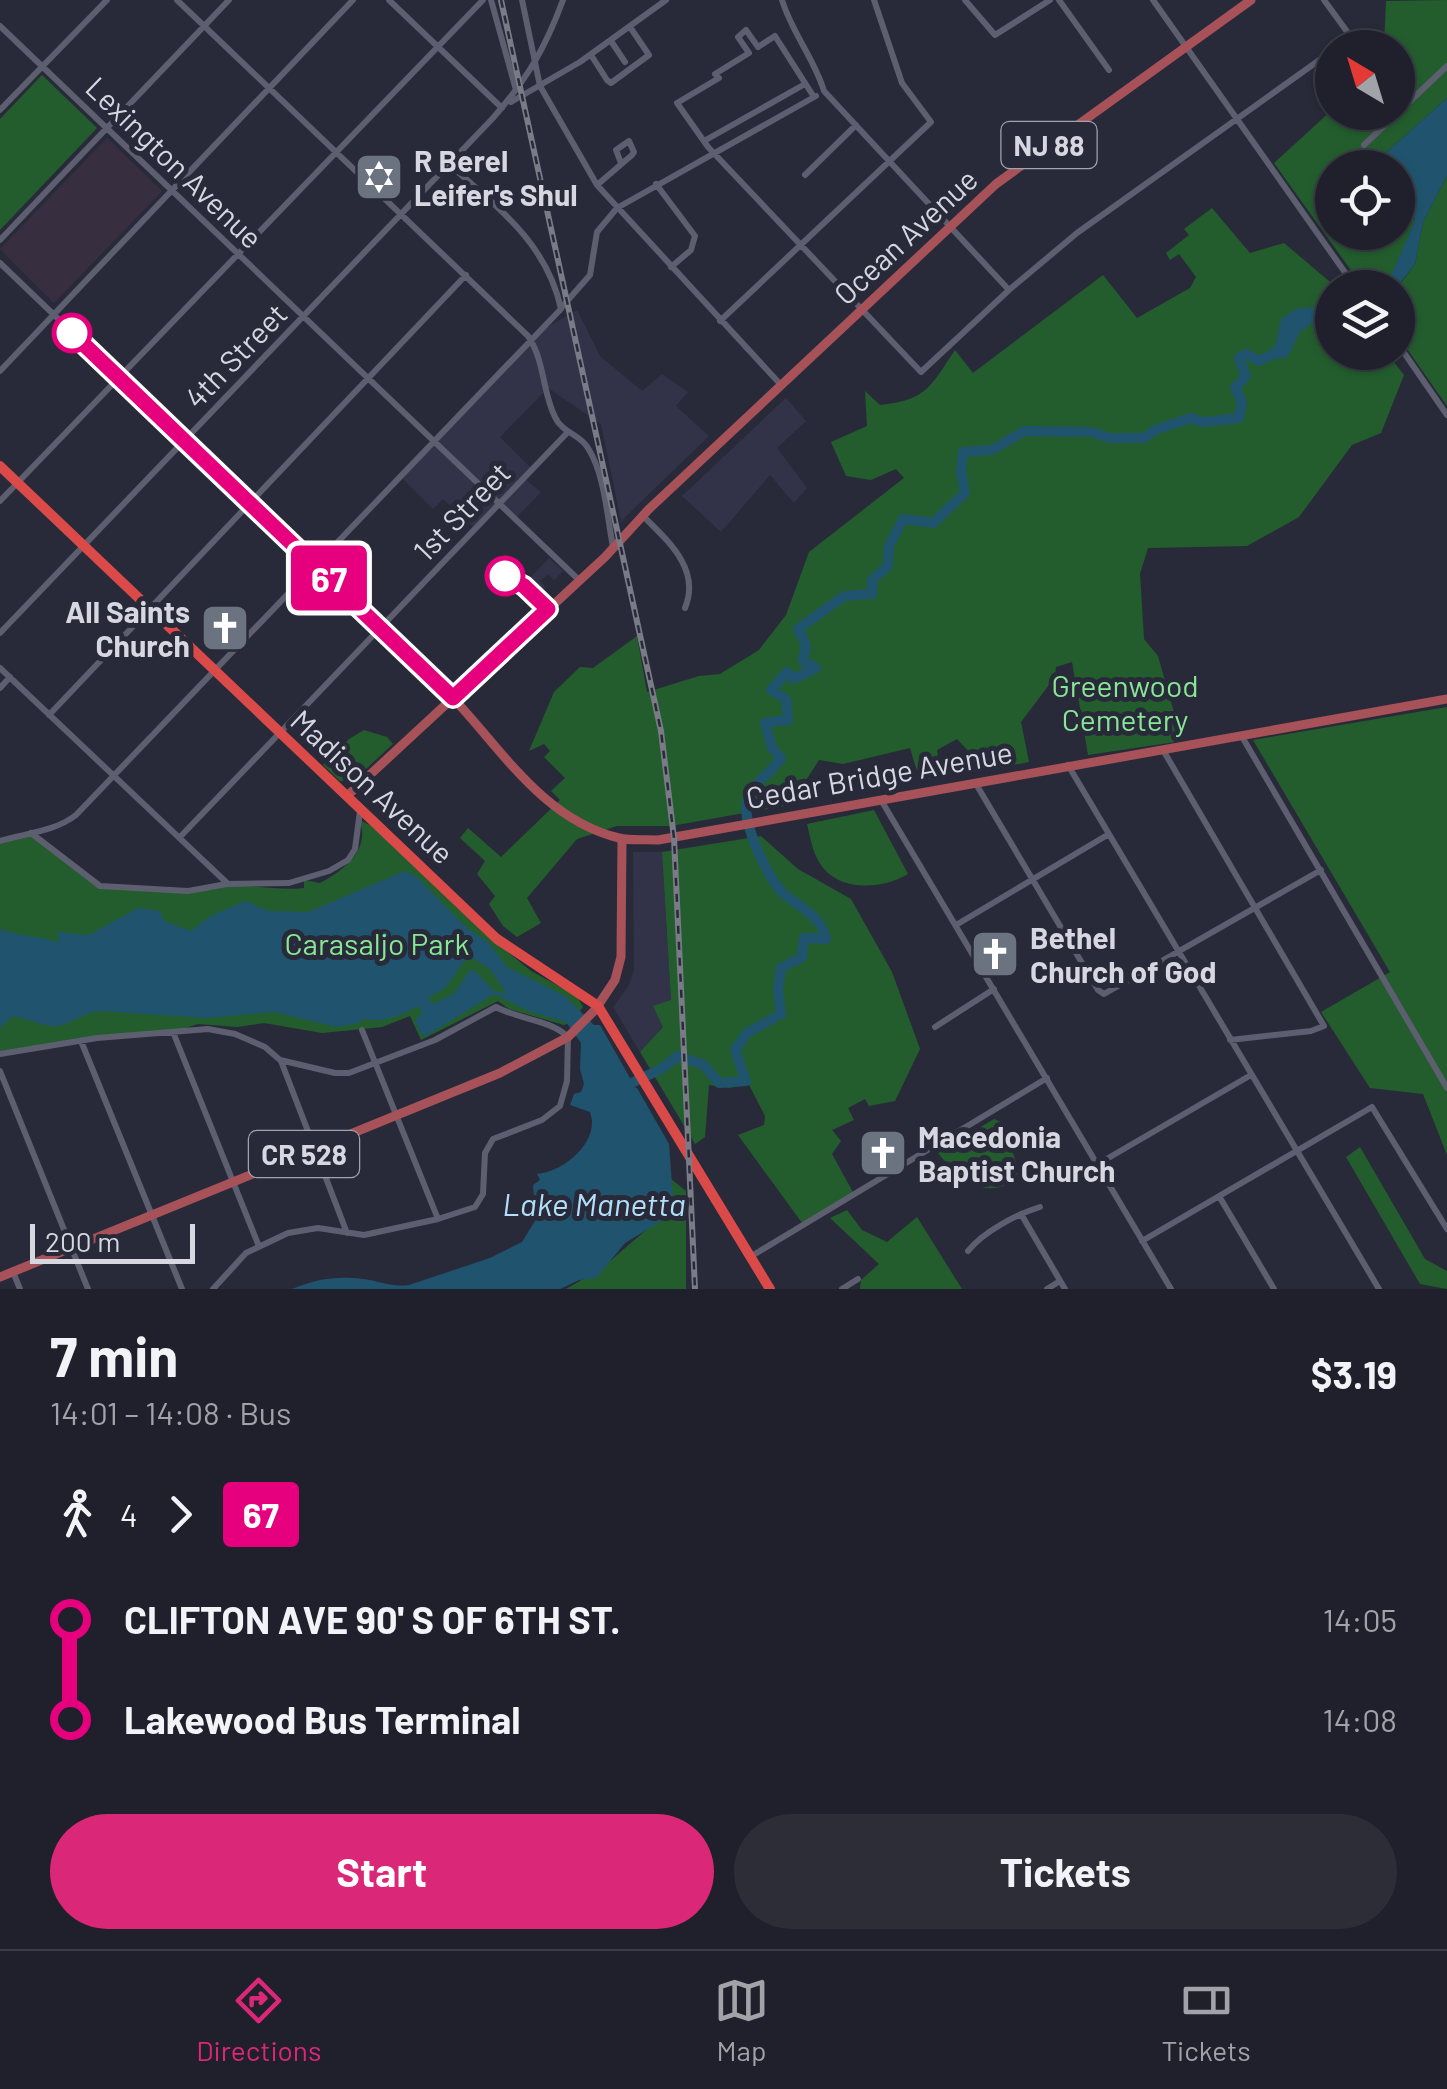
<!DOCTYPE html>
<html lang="en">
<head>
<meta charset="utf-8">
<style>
  body { margin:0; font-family:Barlow,sans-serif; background:#2c2d37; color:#f1f3f6; height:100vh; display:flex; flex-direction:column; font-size:38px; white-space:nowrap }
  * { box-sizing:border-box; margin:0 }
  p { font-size:32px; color:#a1a3a9 }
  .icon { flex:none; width:55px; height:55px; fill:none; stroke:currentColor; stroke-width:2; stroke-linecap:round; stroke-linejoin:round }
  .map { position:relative; height:1289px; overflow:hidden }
  .panel { display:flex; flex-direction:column; background:#1f202b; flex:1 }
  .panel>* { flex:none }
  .badge { padding:0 20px; border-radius:8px; font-size:35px; line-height:65px }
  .needle { width:65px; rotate:322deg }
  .tools { position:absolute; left:1315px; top:30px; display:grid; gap:20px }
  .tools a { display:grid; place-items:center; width:100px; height:100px; border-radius:50%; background:#1f202b; box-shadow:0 2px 8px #0004,0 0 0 2px #3c3e47; font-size:50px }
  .scale { position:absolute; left:30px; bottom:25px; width:165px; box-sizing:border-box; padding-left:10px; border:5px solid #d6d7e1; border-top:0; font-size:28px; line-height:35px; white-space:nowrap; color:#d6d7e1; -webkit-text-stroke:8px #292a39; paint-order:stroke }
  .map>.badge { position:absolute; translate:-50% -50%; box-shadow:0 0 0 5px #fff }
  .legs { display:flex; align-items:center; gap:15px; height:110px; padding:0 50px; font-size:32px }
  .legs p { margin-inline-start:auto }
  .summary { display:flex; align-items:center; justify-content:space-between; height:170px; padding:0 50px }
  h1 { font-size:55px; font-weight:700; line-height:75px }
  .primary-button { display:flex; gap:20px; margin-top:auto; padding:20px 50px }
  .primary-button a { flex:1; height:115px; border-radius:60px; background:#db2777; color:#fff; font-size:40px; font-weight:700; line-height:115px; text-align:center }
  .primary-button a+a { background:#2c2d37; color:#f1f3f6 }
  ul { padding:0 50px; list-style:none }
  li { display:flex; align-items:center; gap:35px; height:100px; font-size:38px }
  li i { display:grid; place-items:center; width:15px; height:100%; margin:0 12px; background:currentColor }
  li i::after { content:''; width:25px; height:25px; margin:-12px; border:8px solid; border-radius:50%; background:#1f202b }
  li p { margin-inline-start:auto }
  li:first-child i { background:linear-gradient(#0000 50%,currentColor 0) }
  li:last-child i { background:linear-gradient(currentColor 50%,#0000 0) }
  .tabs { display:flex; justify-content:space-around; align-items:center; height:140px; border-top:2px solid #3c3e47; background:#1f202b; font-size:28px; color:#a1a3a9 }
  .tabs a { display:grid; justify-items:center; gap:5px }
  .tabs .on { color:#db2777 }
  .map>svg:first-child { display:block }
</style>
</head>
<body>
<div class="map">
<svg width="1447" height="1289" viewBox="0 0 1447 1289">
  <rect width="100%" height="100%" fill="#292a39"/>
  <path fill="#323348" d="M577,310L600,356L642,391L662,374L688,392L676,406L709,436L621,521L601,424L548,388L500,437L533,470L525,479L541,492L516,518L501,505L476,530L443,499L433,509L399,475L532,336Z
    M786,398L806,421L777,448L807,488L794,503L770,475L721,532L682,496Z
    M549,558L563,571L554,580L548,574L540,581L546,587L539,593L527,581Z
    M633,852H662L671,1000L663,1027L640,1052L613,1007L629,985L634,970Z"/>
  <path fill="#372f3f" d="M107,138L162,191L54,303L0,249Z"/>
  <path fill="#235d2e" d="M1447,0V98L1370,167L1332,168V232H1398V204L1413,212L1415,222L1389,281L1379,287H1363L1274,163L1332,110L1398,112V48L1384,47L1386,1Z
    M42,75L97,128L0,230V119Z
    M1447,176V406L1398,336L1397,288L1415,264L1423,222Z
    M1212,208L1250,253L1284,243L1336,287L1332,288V352L1387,353L1404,375L1381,433L1352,445L1299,517L1247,546L1148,548L1140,574L1144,639L1158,656L1182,741L1088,755L1072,662L1056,667L1055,677L1021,722L1029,762L986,770L957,739L937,750L942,776L920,781L910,748L843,764L819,760L790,805L671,826H617L577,839L527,898L541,923L517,937L503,926L489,904L495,896L477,874L485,861L460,838L468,828L501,857L560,800L551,791L565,778L544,757L550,751L544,744L529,751L554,692L580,667L593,668L637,636L647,692L699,676L720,674L759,650L786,615L809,552L904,478L896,469L871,480L846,476L831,442L867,426L865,391L880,405C927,400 930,387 955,350L973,373L1103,275L1137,318L1190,288L1196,277L1179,254L1170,260L1166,253L1189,235L1184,229Z
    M1447,707V1155L1423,1094L1370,1088L1321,1012L1390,972L1253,740Z
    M364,730L387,737L393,744L354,780L340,781L323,765L349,739Z
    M874,810L908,874C885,888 845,892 825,870C813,857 811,840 807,824Z
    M359,820L372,826L504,949L531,971L577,996L583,1007L570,1023L564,1025L509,1009L498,1001L421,1040L410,1016L382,1027L322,1033L264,1023L237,1027L198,1024L173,1032L97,1038L0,1054V841L30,832L100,886L211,890C239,880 273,892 304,888V880L320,883C343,871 372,849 359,820Z
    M761,836L798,869L851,899L892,972L920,1049L895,1101L869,1106L865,1099L848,1108L854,1120L832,1130L841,1141L832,1154L854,1194L805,1227L738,1135L764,1125L765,1116L748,1083L730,1088L709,1085L705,1137L695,1144L640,1052L663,1027L653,1006L671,1000L662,852Z
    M994,1119L1001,1122L1021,1175C1015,1178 1007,1185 1000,1187C975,1194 951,1170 938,1153Z
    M1360,1147L1425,1259L1447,1271V1289L1420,1284L1346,1157Z
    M671,1179L686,1191V1289H566L602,1268L668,1211Z
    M847,1210L862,1230L887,1242L917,1217L962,1289H860L861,1280L879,1264L830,1218Z"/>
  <path fill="#20546e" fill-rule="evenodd" d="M1447,98V176L1423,222L1415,264L1397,287H1379L1389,280L1415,221L1413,212L1398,204V168L1370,167Z
    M1332,305V347L1318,342L1312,323L1300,332L1287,358L1261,360L1276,344L1281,319L1296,309Z
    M405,871L417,877L467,928L488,942L507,967L565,996L594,1025H600L630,1078L629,1086L637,1088L669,1144L673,1199L671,1215L625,1243L596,1278L579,1280L560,1289H292C317,1278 342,1275 370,1280C384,1283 395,1287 409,1285L490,1258L522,1242L541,1211L540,1203L534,1197L533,1185L540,1180L537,1174C564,1172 601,1141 590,1112L570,1105L574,1094L581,1092L584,1084L580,1069L581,1043L566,1022L531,1012L494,994L426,1036L421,1033L415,1021L422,1012L418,1006C400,1016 384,1023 363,1019L359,1023L337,1027L274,1012L206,1018L101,1011C85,1012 76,1021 62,1025C48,1030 28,1018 13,1016L0,1028V929C21,937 39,935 59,943L57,932L89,935L138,908L160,911L164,921L191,931L209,917L245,901L269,911L308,912ZM468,956L489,968L507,994L494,991L474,970L469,971L454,994L432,1004L428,998L445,988Z"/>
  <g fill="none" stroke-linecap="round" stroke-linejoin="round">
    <path stroke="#20546e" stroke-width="10" d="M617,1090L661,1069L678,1056L704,1065L719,1083L746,1081L735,1050L747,1033L781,1014L778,989L781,968L802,957L804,938L826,939C821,916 801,908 784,894C768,880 741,821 747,800C753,782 772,773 781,758L772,748L765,723L788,720L786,699L771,690L787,672L793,679L816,668L803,661L806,645L798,629L844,596L872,594V580L888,566L889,546L903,519L933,523L965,493L961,471L963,452L992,450L1024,431L1091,432L1110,438H1144L1155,430L1191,418L1202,422L1239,418L1242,402L1235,388L1246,376L1239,358L1246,354L1259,361L1273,354"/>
    <path stroke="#5d5e6f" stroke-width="6" d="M177,0L528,336C545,361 542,391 555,417C562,433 580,434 588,448C605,475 607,517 613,547
      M389,0L502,108
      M491,0L516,90
      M522,0L540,86L597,185L781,385
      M782,0C792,33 814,58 824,91L1009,290
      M965,0L995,35L1050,0
      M1059,0L1109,70
      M1153,0L1356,288
      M1324,0L1351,37L1338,48
      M0,26L579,580
      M611,41L625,62
      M591,55L607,80L611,83L649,55L630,27
      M814,97L775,36L758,47L746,30L738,37L749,53L715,74L719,78L677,103L708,147L921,372L1009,290L1077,233L1332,51
      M511,102L580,62L666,0
      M0,110L107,0
      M704,141L805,84
      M1364,145L1447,66
      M805,175L856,125
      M656,184L695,236L691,250L671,267
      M597,185L632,155L634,152L629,141L616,150L621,163
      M0,240L229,0
      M0,263L453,698
      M561,308L590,275L597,232L617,208L816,96
      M720,321L931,122L902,83L874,0
      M1398,344L1447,415
      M0,371L353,0
      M0,501L483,0
      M643,516C668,541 701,569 685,608
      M0,633L493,118C527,79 545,49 563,0
      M0,668L227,883
      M0,688L10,677
      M49,715L466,275
      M1241,735L1447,1088
      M1163,750L1324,1026L1311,1031L1230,1040
      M1068,765L1379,1289
      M976,784L1098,990L1104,994L1321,870
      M881,800L1171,1289
      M31,833L100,886L188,891L227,884L289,883L329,871L348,860L355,849L360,811
      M180,837L567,433
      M0,841C26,833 54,832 76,815L561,309C547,243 497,207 450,165
      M956,925L1109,834
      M935,1027L994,989
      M362,1030L438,1219
      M173,1032L258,1244
      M81,1041L182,1289
      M0,1054L97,1038L208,1029L235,1034L265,1047L280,1060L335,1073H349L435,1040L496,1007C518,1019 551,1020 568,1037L567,1081L560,1106L542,1120L493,1139L485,1153L483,1194L475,1207L438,1219L364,1235L318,1228L288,1233L246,1253L213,1289
      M281,1061L347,1233
      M0,1071L88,1289
      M1098,1164L1251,1075
      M1219,1196L1274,1289
      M1021,1214L1065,1289
      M1142,1241L1372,1107L1447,1229
      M968,1251C983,1232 1017,1214 1040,1207
      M750,1257L1047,1078
      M13,1272L20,1289
      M842,1289L858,1279
      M1047,1289L1060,1281"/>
    <path stroke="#a75258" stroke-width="9" d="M453,698C502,750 544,820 619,838C631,841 645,839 658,840L1447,699
      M347,796L605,557L649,509L996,184L1251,0
      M0,1277L500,1073L568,1037L595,1010L615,980L621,957L622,839"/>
    <path stroke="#d94a49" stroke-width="10" d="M0,466L497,939L598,1006L770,1289"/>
    <g stroke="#7a7b87" stroke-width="6">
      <path id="rail" d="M501,0L661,731L674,838L695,1289"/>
    </g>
    <use href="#rail" stroke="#292a39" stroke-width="2.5" stroke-dasharray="8" stroke-linecap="butt"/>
  </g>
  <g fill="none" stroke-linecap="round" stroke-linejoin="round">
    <g stroke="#fff" stroke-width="22">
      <path id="line-1" d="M72,333L453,698L548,609L524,586L505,576"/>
    </g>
    <use href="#line-1" stroke="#e6007e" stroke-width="15"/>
  </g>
  <defs>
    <g id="synagogue-square" transform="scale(2.5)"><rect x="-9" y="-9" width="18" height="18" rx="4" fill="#6b7280" stroke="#292a39"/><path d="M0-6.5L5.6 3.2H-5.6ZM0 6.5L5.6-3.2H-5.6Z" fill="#fff"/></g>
    <g id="church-square" transform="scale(2.5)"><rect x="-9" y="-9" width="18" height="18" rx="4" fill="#6b7280" stroke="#292a39"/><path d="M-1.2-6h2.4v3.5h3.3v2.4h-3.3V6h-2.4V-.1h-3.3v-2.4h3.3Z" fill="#fff"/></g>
  </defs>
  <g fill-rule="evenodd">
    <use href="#synagogue-square" x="379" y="177"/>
    <use href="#church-square" x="225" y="628"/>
    <use href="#church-square" x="995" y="954"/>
    <use href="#church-square" x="883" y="1153"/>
  </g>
  <g fill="#fff" stroke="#e6007e" stroke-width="5">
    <circle cx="72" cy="333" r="18"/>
    <circle cx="505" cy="576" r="18"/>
  </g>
  <g text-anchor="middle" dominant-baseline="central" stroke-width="10" stroke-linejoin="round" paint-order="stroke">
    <g fill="#292a39" stroke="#a2a3af" stroke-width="2.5">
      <rect x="1001.5" y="122" width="95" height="46" rx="8"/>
      <rect x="249" y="1131" width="110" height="46" rx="8"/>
    </g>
    <g font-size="28" font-weight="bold" fill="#d6d7e1">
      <text x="1049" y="145">NJ 88</text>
      <text x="304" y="1154">CR 528</text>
    </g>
    <g font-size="30" font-weight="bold" fill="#d6d7e1" stroke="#292a39" text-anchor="start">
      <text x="414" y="160">R Berel<tspan x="414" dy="34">Leifer's Shul</tspan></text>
      <text x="190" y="611" text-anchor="end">All Saints<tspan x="190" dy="34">Church</tspan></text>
      <text x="1030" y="937">Bethel<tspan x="1030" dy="34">Church of God</tspan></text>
      <text x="918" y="1136">Macedonia<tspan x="918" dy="34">Baptist Church</tspan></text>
    </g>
    <g font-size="30" fill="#d6d7e1" stroke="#292a39">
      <text transform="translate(175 162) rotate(44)">Lexington Avenue</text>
      <text transform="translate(905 236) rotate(-43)">Ocean Avenue</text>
      <text transform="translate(235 355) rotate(-46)">4th Street</text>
      <text transform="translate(461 511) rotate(-46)">1st Street</text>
      <text transform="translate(879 774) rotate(-10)">Cedar Bridge Avenue</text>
      <text transform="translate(373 786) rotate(43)">Madison Avenue</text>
    </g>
    <g font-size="30" fill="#88e795" stroke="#292a39">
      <text x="1125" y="685">Greenwood<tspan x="1125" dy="34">Cemetery</tspan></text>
      <text x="377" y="943">Carasaljo Park</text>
    </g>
    <g font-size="32" font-style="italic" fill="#b3dff9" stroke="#292a39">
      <text x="594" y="1203">Lake Manetta</text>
    </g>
  </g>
</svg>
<div class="tools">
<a><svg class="needle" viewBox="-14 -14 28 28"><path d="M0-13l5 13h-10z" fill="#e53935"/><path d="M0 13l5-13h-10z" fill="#a1a3a9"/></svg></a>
<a><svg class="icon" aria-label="locate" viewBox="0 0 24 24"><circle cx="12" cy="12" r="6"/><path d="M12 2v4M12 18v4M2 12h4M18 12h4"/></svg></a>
<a><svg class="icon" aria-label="layers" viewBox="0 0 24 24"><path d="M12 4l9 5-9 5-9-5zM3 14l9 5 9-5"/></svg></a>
</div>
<div class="scale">200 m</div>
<b class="badge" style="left:329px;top:578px;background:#e6007e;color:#fff">67</b>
</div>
<section class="panel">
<div class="summary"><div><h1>7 min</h1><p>14:01 – 14:08 · Bus</p></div><b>$3.19</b></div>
<div class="legs"><svg class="icon" aria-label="walk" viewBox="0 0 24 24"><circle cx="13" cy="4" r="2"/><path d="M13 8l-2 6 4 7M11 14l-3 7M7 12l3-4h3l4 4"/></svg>4<svg class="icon" aria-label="forward" viewBox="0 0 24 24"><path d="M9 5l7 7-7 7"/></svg><b class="badge" style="background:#e6007e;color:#fff">67</b></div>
<ul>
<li><i style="color:#e6007e"></i><b>CLIFTON AVE 90' S OF 6TH ST.</b><p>14:05</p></li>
<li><i style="color:#e6007e"></i><b>Lakewood Bus Terminal</b><p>14:08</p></li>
</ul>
<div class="primary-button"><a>Start</a><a>Tickets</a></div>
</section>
<nav class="tabs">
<a class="on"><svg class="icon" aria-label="directions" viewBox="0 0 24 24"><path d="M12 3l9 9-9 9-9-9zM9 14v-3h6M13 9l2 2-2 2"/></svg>Directions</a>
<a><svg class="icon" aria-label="map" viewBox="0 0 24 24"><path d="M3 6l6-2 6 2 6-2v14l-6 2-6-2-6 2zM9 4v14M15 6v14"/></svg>Map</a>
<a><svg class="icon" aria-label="tickets" viewBox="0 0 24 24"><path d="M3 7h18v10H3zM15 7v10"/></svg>Tickets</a>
</nav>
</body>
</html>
